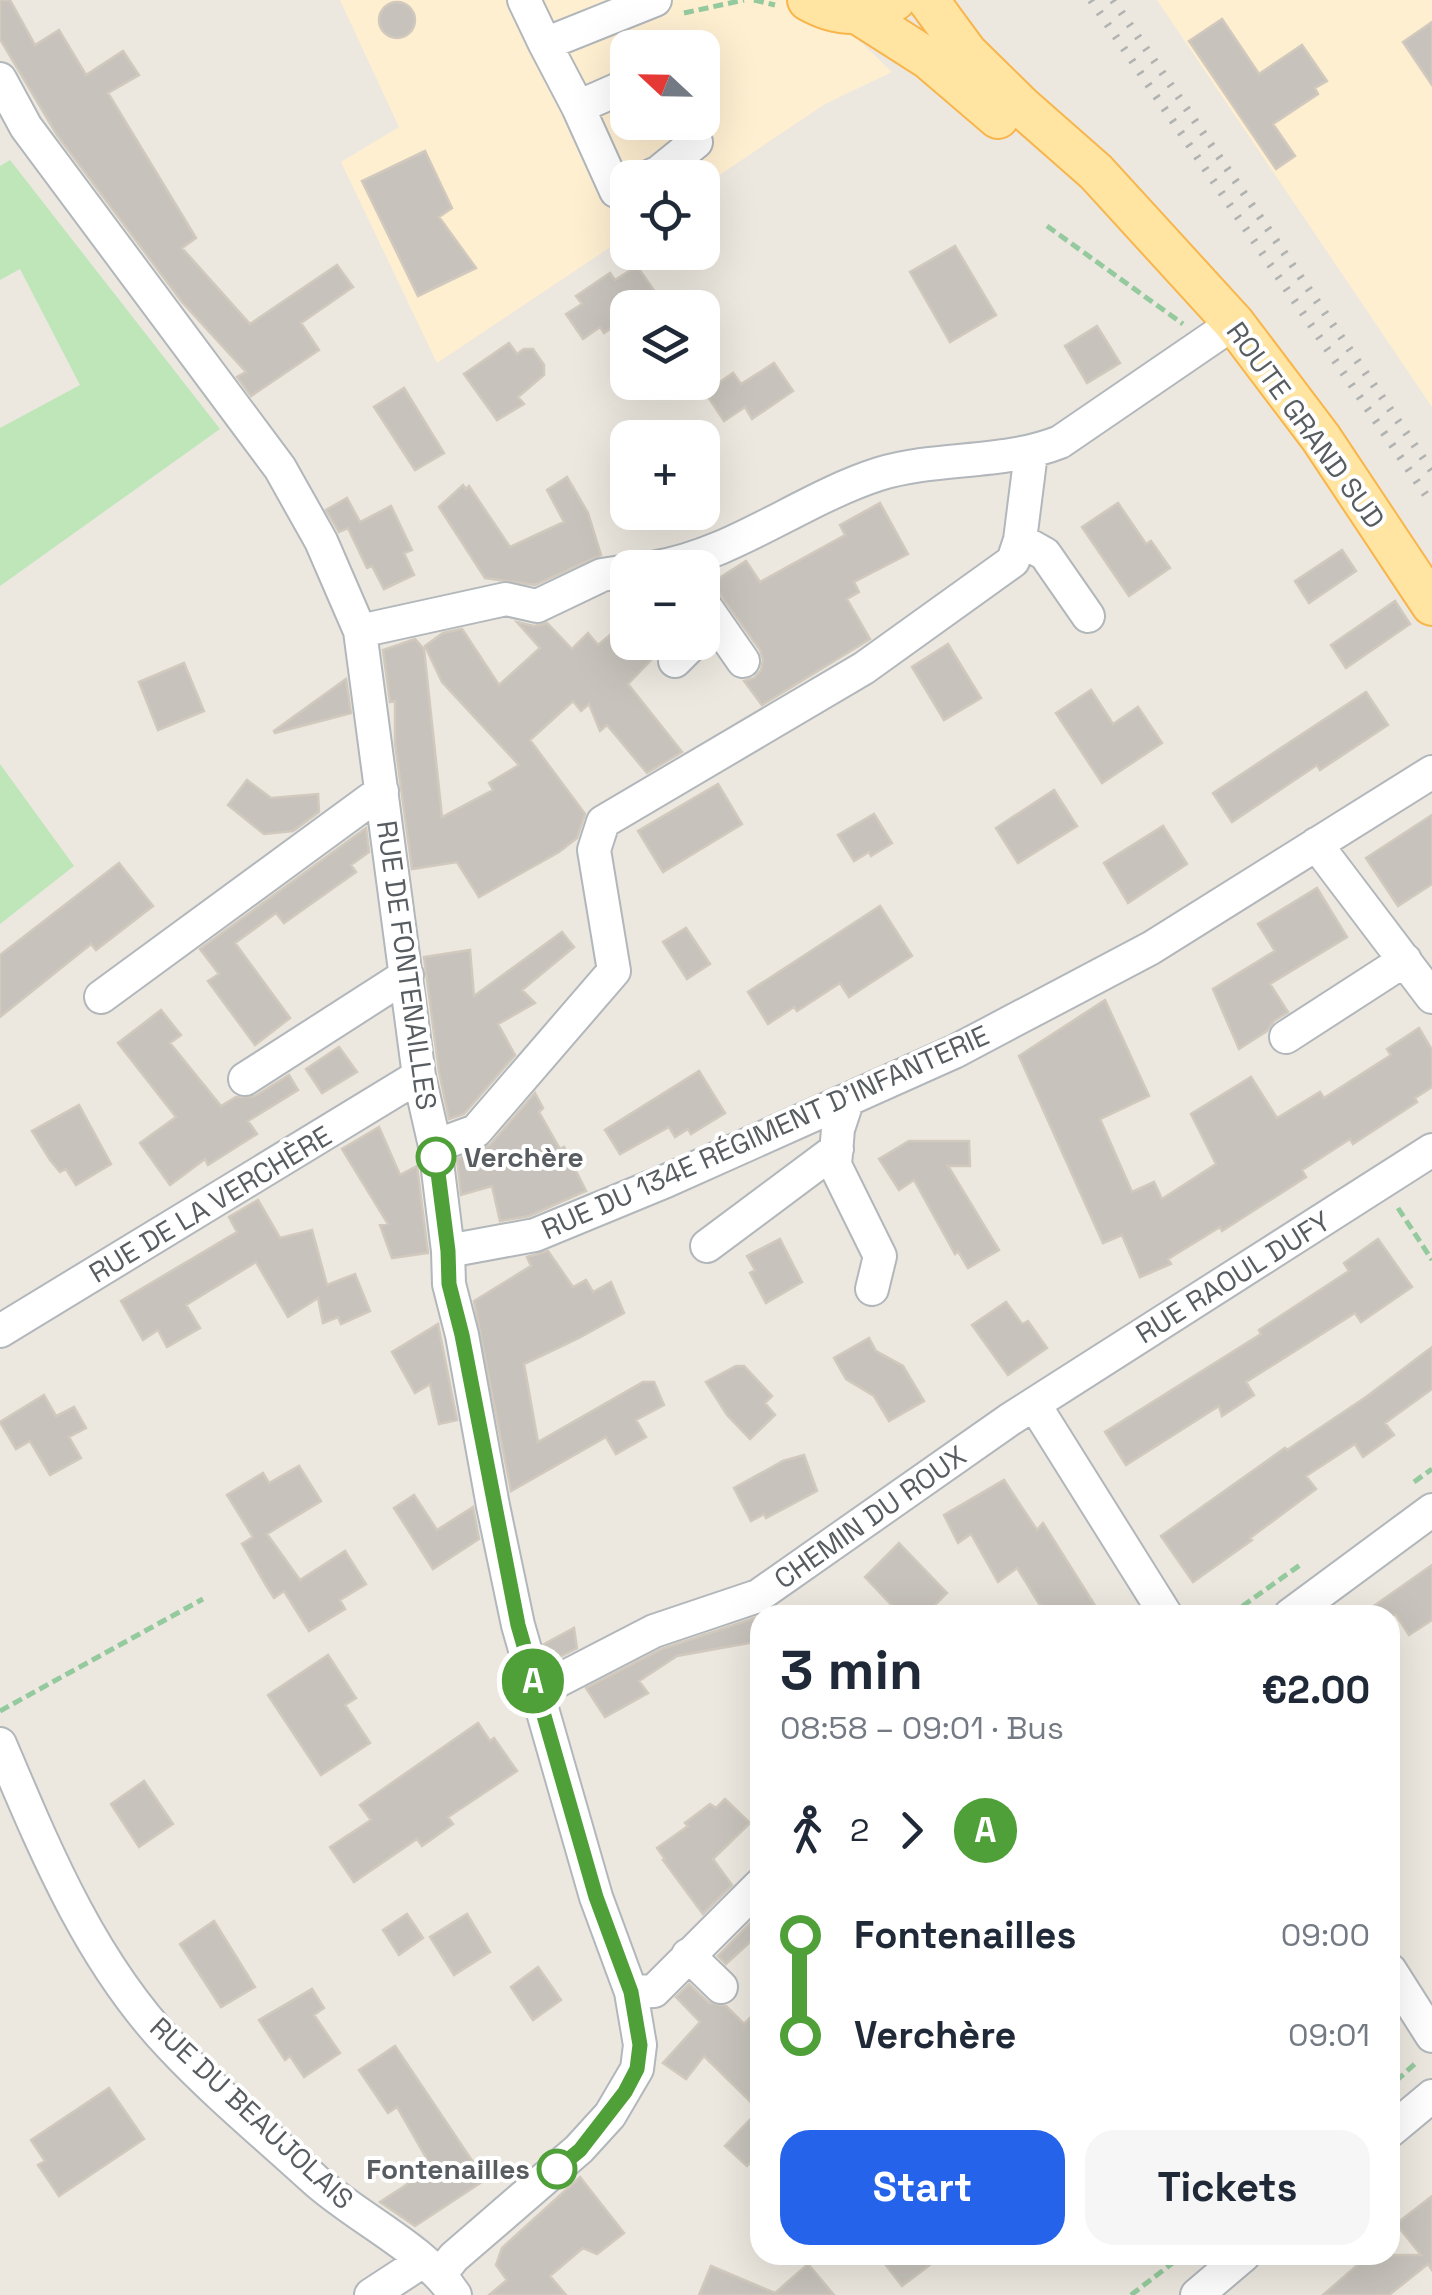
<!DOCTYPE html>
<html lang="en">
<head>
<meta charset="utf-8">
<style>
  body { margin:0; font-family:"Space Grotesk",sans-serif; background:#f6f6f7; color:#1f2937; height:100vh; display:flex; flex-direction:column; font-size:38px; white-space:nowrap }
  * { box-sizing:border-box; margin:0 }
  p { font-size:32px; color:#747a83 }
  .icon { flex:none; width:55px; height:55px; fill:none; stroke:currentColor; stroke-width:2; stroke-linecap:round; stroke-linejoin:round }
  .map { position:relative; flex:1; overflow:hidden }
  .drawer { position:absolute; left:750px; top:1605px; width:650px; height:660px; display:flex; flex-direction:column; background:#fff; border-radius:30px; box-shadow:0 10px 40px #0002 }
  .drawer>* { flex:none }
  .badge { padding:0 20px; border-radius:32px; font-size:35px; line-height:65px }
  .needle { width:65px; rotate:292deg }
  .tools { position:absolute; left:610px; top:30px; display:grid; gap:20px }
  .tools a { display:grid; place-items:center; width:110px; height:110px; border-radius:20px; background:#fff; box-shadow:0 10px 40px #0002; font-size:50px }
  .map>.badge { position:absolute; translate:-50% -50%; box-shadow:0 0 0 5px #fff }
  .legs { display:flex; align-items:center; gap:15px; height:110px; padding:0 30px; font-size:32px }
  .legs p { margin-inline-start:auto }
  .overview { display:flex; align-items:center; justify-content:space-between; height:170px; padding:0 30px }
  h1 { font-size:55px; font-weight:700; line-height:75px }
  .button { display:flex; gap:20px; margin-top:auto; padding:20px 30px }
  .button a { flex:1; height:115px; border-radius:30px; background:#2563eb; color:#fff; font-size:40px; font-weight:700; line-height:115px; text-align:center }
  .button a+a { background:#f6f6f7; color:#1f2937 }
  ul { padding:0 30px; list-style:none }
  li { display:flex; align-items:center; gap:35px; height:100px; font-size:38px }
  li i { display:grid; place-items:center; width:15px; height:100%; margin:0 12px; background:currentColor }
  li i::after { content:''; width:25px; height:25px; margin:-12px; border:8px solid; border-radius:50%; background:#fff }
  li p { margin-inline-start:auto }
  li:first-child i { background:linear-gradient(#0000 50%,currentColor 0) }
  li:last-child i { background:linear-gradient(currentColor 50%,#0000 0) }
  .map>svg:first-child { display:block }
</style>
</head>
<body>
<div class="map">
<svg width="1432" height="2295" viewBox="0 0 1432 2295">
  <rect width="100%" height="100%" fill="#ece8df"/>
  <path fill="#ffefd1" fill-rule="evenodd" d="M340,0H817L892,72L825,104L703,186L702,178H628L627,236L437,363L341,162L399,127ZM628,48H702V122H628Z
    M1157,0H1432V407Z"/>
  <path fill="#bee6b9" d="M10,160L220,429L0,586V428L80,385L20,269L0,280V166Z
    M0,764L74,866L0,924Z"/>
  <path fill="#c7c3bc" stroke="#d1c9bd" stroke-width="2.5" d="M0,0H10L35,45L59,30L86,75L123,51L139,75L108,93L196,238L182,248L250,324L337,265L353,287L301,323L319,350L251,396L237,377L246,372L182,302L57,135L0,39Z
    M379 20a18 18 0 1 1 36 0a18 18 0 1 1-36 0Z
    M1222,19L1259,74L1302,45L1327,81L1315,88L1318,94L1273,124L1295,156L1276,169L1189,41Z
    M1432,22V85L1403,42Z
    M425,151L452,208L439,217L476,268L418,296L362,181Z
    M955,246L996,315L950,342L910,272Z
    M637,266L666,308H628V317L604,333L600,327L583,339L566,314L582,304L576,296L610,273L615,280Z
    M1097,326L1120,363L1087,383L1065,346Z
    M509,343L517,354L524,349H533L544,365V375L518,397L524,404L497,420L464,374Z
    M774,363L793,391L752,419L745,407L724,421L705,392L733,373L741,384Z
    M404,388L444,453L415,470L374,407Z
    M567,477L588,513L601,555L535,585L485,578L439,507L463,485L466,489L469,486L510,547L564,522L547,490Z
    M347,498L360,522L391,506L412,550L404,553L414,575L384,589L372,566L367,568L348,528L339,532L326,510Z
    M880,503L908,554L854,582L859,592L847,599L870,639L762,705L744,681L754,678L761,670L763,660L760,650L718,591L710,584L746,561L760,582L845,535L840,525Z
    M1118,503L1146,544L1151,541L1170,568L1129,596L1082,527Z
    M1342,550L1356,571L1309,603L1295,581Z
    M1395,601L1410,624L1346,668L1331,645Z
    M628,620V642H646L656,655L628,684L682,752L647,773L607,725L600,731L589,704L581,711L573,701L530,740L585,814L577,838L559,852L479,897L457,862L412,869L395,743V701L390,702L383,650L415,639L424,649L442,817L493,790L489,783L519,765L442,682L425,646L443,633L462,629L499,685L540,648L517,622L534,626L547,623L572,649L588,633L598,645Z
    M948,644L981,698L944,720L912,667Z
    M184,663L204,711L158,730L139,682Z
    M346,679L351,713L275,733L274,731Z
    M1091,690L1113,724L1138,707L1162,743L1102,783L1056,713Z
    M1366,692L1388,725L1320,770L1317,765L1232,822L1213,793Z
    M247,780L271,798L318,794L319,812L293,831L264,834L228,805Z
    M718,784L742,824L663,872L638,831Z
    M1054,790L1077,826L1018,863L996,828Z
    M874,814L892,843L871,856L869,852L854,861L838,835Z
    M1432,815V884L1398,906L1366,858Z
    M1163,826L1187,864L1128,903L1104,863Z
    M366,828L369,852L351,865L356,872L284,923L276,913L235,943L290,1018L255,1045L208,981L219,974L200,949Z
    M119,863L153,906L96,950L91,944L0,1017V955Z
    M1317,888L1347,937L1270,984L1288,1012L1274,1021L1267,1031L1239,1049L1213,989L1275,951L1258,924Z
    M880,906L912,956L849,997L840,983L797,1011L794,1007L768,1024L748,992Z
    M686,928L710,964L687,979L663,942Z
    M562,932L574,947L522,990L535,1003L498,1024L515,1055L464,1114L449,1119L439,1072L424,957L470,950L474,996Z
    M1105,1000L1149,1096L1100,1119L1132,1192L1154,1182L1162,1199L1216,1164L1191,1114L1251,1077L1277,1118L1320,1092L1324,1098L1391,1055L1387,1049L1419,1028L1432,1050V1087L1415,1098L1417,1102L1353,1144L1350,1139L1302,1170L1306,1177L1222,1231L1220,1227L1168,1259L1171,1264L1140,1277L1122,1235L1103,1243L1019,1056Z
    M161,1010L181,1035L170,1043L221,1106L236,1097L255,1096L289,1075L298,1090L248,1121L257,1134L208,1165L205,1159L170,1185L140,1143L176,1117L118,1043Z
    M339,1047L357,1072L322,1093L306,1069Z
    M699,1071L725,1113L691,1134L688,1129L675,1137L669,1127L620,1154L605,1130Z
    M535,1093L543,1108L539,1112L560,1149L564,1147L586,1191L529,1216L500,1221L492,1186L461,1195L457,1159L490,1145Z
    M79,1105L111,1164L76,1185L66,1169L60,1172L50,1160L32,1131Z
    M379,1127L400,1175L417,1166L428,1253L392,1258L380,1225L388,1224L342,1149Z
    M909,1141H969L970,1166H948L999,1250L968,1268L958,1251L955,1254L914,1180L899,1190L879,1159Z
    M258,1200L280,1238L312,1230L327,1285L355,1274L370,1311L341,1324L338,1317L323,1323L318,1298L288,1317L256,1262L186,1305L200,1328L167,1347L158,1330L143,1340L121,1301L237,1232L229,1217Z
    M780,1239L802,1282L766,1303L750,1273L755,1270L747,1256Z
    M1378,1239L1412,1287L1361,1322L1355,1313L1246,1382L1254,1395L1222,1416L1219,1406L1126,1465L1105,1432L1261,1334L1259,1330L1349,1271L1344,1263Z
    M548,1251L573,1287L586,1280L593,1292L611,1282L624,1313L579,1338L524,1364L538,1442L643,1382H654L664,1405L636,1420L646,1437L616,1454L606,1437L511,1491L474,1301L531,1266L527,1257Z
    M1006,1302L1022,1324L1028,1321L1047,1348L1008,1375L972,1325Z
    M438,1324L457,1420L439,1424L430,1384L415,1393L392,1352Z
    M869,1338L876,1351L903,1366L924,1401L889,1421L874,1396L846,1379L834,1358Z
    M1432,1347V1389L1385,1423L1394,1435L1363,1457L1355,1444L1306,1476L1316,1489L1250,1538L1252,1540L1193,1582L1161,1536L1285,1448L1287,1450L1366,1397Z
    M736,1366H744L772,1396L765,1403L775,1415L750,1439L727,1415L706,1382Z
    M44,1395L56,1416L74,1407L86,1428L69,1437L81,1458L50,1475L30,1441L16,1449L0,1422Z
    M804,1455L817,1491L766,1518L764,1514L751,1521L734,1488L783,1461Z
    M299,1466L321,1501L267,1534L300,1580L345,1551L366,1584L340,1600L345,1609L309,1631L284,1591L274,1598L267,1587L242,1544L253,1537L227,1495L263,1473L269,1483Z
    M1004,1480L1037,1530L1043,1523L1101,1615H1046L1017,1568L998,1582L971,1534L958,1543L944,1515Z
    M414,1495L437,1530L473,1507L479,1539L433,1569L394,1508Z
    M899,1543L947,1593L925,1615H901L865,1577Z
    M1432,1565V1620L1409,1635L1396,1615H1361Z
    M755,1618L760,1641L677,1656L639,1681L648,1693L605,1717L586,1688L662,1649Z
    M574,1628L577,1648L550,1662L544,1644Z
    M328,1655L356,1698L345,1705L370,1743L321,1775L268,1695Z
    M478,1723L490,1741L494,1738L517,1771L448,1817L453,1824L422,1846L417,1839L354,1882L330,1847L371,1820L360,1805Z
    M144,1781L173,1824L139,1847L111,1804Z
    M725,1799L750,1823L713,1859L732,1885L703,1914L663,1860L665,1859L657,1848L688,1826L685,1823L710,1804L716,1808Z
    M760,1913V1933L726,1964L718,1956Z
    M407,1914L423,1938L399,1955L383,1930Z
    M467,1914L490,1952L454,1975L430,1937Z
    M214,1921L255,1987L221,2007L180,1944Z
    M538,1967L561,2000L533,2020L511,1987Z
    M689,1984L708,2002L726,2006L744,2024L760,2008V2152L747,2166L725,2146L759,2110L704,2056L686,2079L663,2063L700,2022L676,1997Z
    M312,1989L324,2008L314,2015L340,2053L304,2077L290,2056L285,2060L259,2020Z
    M395,2046L485,2180L415,2226L380,2202L432,2168L397,2107L388,2113L359,2070Z
    M109,2088L144,2139L59,2196L38,2165L45,2161L31,2140Z
    M580,2177L624,2233L597,2254L583,2248L550,2276L566,2295H489L507,2280L496,2265L502,2248Z
    M1432,2196V2270L1428,2264L1389,2295H1323L1369,2255H1421L1396,2224Z
    M878,2255H943L902,2286Z
    M808,2264L834,2295H699L711,2266L775,2293Z"/>
  <g fill="none" stroke-linecap="round" stroke-linejoin="round">
    <g stroke="#b2b7bb" stroke-width="36">
      <path id="minor" d="M524,0L545,44L655,0
        M545,44L578,107L616,191L628,186
        M0,79L26,127L280,468L321,541L360,631L419,1076L435,1146L448,1251L449,1284L462,1335L493,1506L518,1625L596,1897L631,1992L640,2045L637,2069L610,2115L579,2149L454,2257L441,2273
        M578,107L628,85
        M646,178L659,172L696,142L687,122
        M1020,540L1045,554L1088,616
        M652,568C734,555 801,499 879,474C938,456 1002,465 1060,442L1234,323
        M702,602L743,661
        M360,631L506,599L537,606L602,575L628,571
        M675,661L694,642
        M1316,844L1432,997
        M101,997L382,791
        M1286,1037L1405,960
        M245,1079L407,975
        M847,1102L838,1129L835,1165L880,1256L872,1289
        M435,1146L476,1131L614,971L594,850L603,822L864,668L1013,561L1020,540L1031,453
        M707,1246L837,1149
        M448,1251L535,1235L666,1181L954,1052L1151,948L1432,772
        M0,1331L419,1076
        M1034,1404L1166,1615
        M1290,1615L1432,1510
        M536,1692L654,1631L758,1596L1009,1420L1432,1150
        M0,1744C45,1850 90,1961 171,2046C215,2093 267,2136 315,2180C357,2218 425,2249 455,2295
        M688,1955L721,1987
        M1390,1970L1432,2036
        M631,1992L654,1991L760,1885
        M1390,2131L1432,2096
        M371,2295L423,2261
        M1197,2295L1244,2255"/>
    </g>
    <g stroke="#f8b54c" stroke-width="44">
      <path id="major" d="M808,0C838,17 865,18 895,0
        M928,0L967,53L1021,106L1096,172L1234,323L1321,438L1432,605
        M860,15L929,59L998,118"/>
    </g>
    <path stroke="#94ca9d" stroke-width="5" stroke-dasharray="10 5" stroke-linecap="butt" d="M754,0L775,5
      M684,13L744,0
      M1047,226L1183,324
      M1398,1208L1432,1260
      M1414,1482L1432,1469
      M1230,1615L1300,1565
      M0,1711L203,1599
      M1396,2081L1417,2062
      M1131,2295L1183,2255"/>
    <use href="#minor" stroke="#fff" stroke-width="32"/>
    <use href="#major" stroke="#ffe5a1" stroke-width="40"/>
    <path stroke="#b1b2b2" stroke-width="8" stroke-dasharray="2.5 12" stroke-linecap="butt" d="M1091,0L1432,504
      M1113,0L1432,471"/>
  </g>
  <g fill="none" stroke-linecap="round" stroke-linejoin="round">
    <g stroke="#fff" stroke-width="22">
      <path id="line-1" d="M436,1157L448,1251L449,1284L462,1335L518,1625L596,1897L631,1992L640,2045L637,2069L625,2092L580,2150L557,2169"/>
    </g>
    <use href="#line-1" stroke="#50a03a" stroke-width="15"/>
  </g>
  <g fill="#fff" stroke="#50a03a" stroke-width="5">
    <circle cx="436" cy="1157" r="18"/>
    <circle cx="557" cy="2169" r="18"/>
  </g>
  <g text-anchor="middle" dominant-baseline="central" stroke-width="8" stroke-linejoin="round" paint-order="stroke">
    <g font-size="28" fill="#585d61" stroke="#fff">
      <text transform="translate(1306 425) rotate(54)">ROUTE GRAND SUD</text>
      <text transform="translate(407 965) rotate(82)">RUE DE FONTENAILLES</text>
      <text transform="translate(765 1132) rotate(-24)">RUE DU 134E RÉGIMENT D'INFANTERIE</text>
      <text transform="translate(210 1204) rotate(-31)">RUE DE LA VERCHÈRE</text>
      <text transform="translate(1233 1277) rotate(-32)">RUE RAOUL DUFY</text>
      <text transform="translate(870 1517) rotate(-35)">CHEMIN DU ROUX</text>
      <text transform="translate(252 2113) rotate(43)">RUE DU BEAUJOLAIS</text>
    </g>
    <g font-size="28" font-weight="bold" fill="#585d61" stroke="#fff" text-anchor="start">
      <text x="464" y="1157">Verchère</text>
      <text x="530" y="2169" text-anchor="end">Fontenailles</text>
    </g>
  </g>
</svg>
<div class="tools">
<a><svg class="needle" viewBox="-14 -14 28 28"><path d="M0-13l5 13h-10z" fill="#e53935"/><path d="M0 13l5-13h-10z" fill="#747a83"/></svg></a>
<a><svg class="icon" aria-label="locate" viewBox="0 0 24 24"><circle cx="12" cy="12" r="6"/><path d="M12 2v4M12 18v4M2 12h4M18 12h4"/></svg></a>
<a><svg class="icon" aria-label="layers" viewBox="0 0 24 24"><path d="M12 4l9 5-9 5-9-5zM3 14l9 5 9-5"/></svg></a>
<a>+</a>
<a>−</a>
</div>
<b class="badge" style="left:533px;top:1681px;background:#50a03a;color:#fff">A</b>
<section class="drawer">
<div class="overview"><div><h1>3 min</h1><p>08:58 – 09:01 · Bus</p></div><b>€2.00</b></div>
<div class="legs"><svg class="icon" aria-label="walk" viewBox="0 0 24 24"><circle cx="13" cy="4" r="2"/><path d="M13 8l-2 6 4 7M11 14l-3 7M7 12l3-4h3l4 4"/></svg>2<svg class="icon" aria-label="forward" viewBox="0 0 24 24"><path d="M9 5l7 7-7 7"/></svg><b class="badge" style="background:#50a03a;color:#fff">A</b></div>
<ul>
<li><i style="color:#50a03a"></i><b>Fontenailles</b><p>09:00</p></li>
<li><i style="color:#50a03a"></i><b>Verchère</b><p>09:01</p></li>
</ul>
<div class="button"><a>Start</a><a>Tickets</a></div>
</section>
</div>
</body>
</html>
